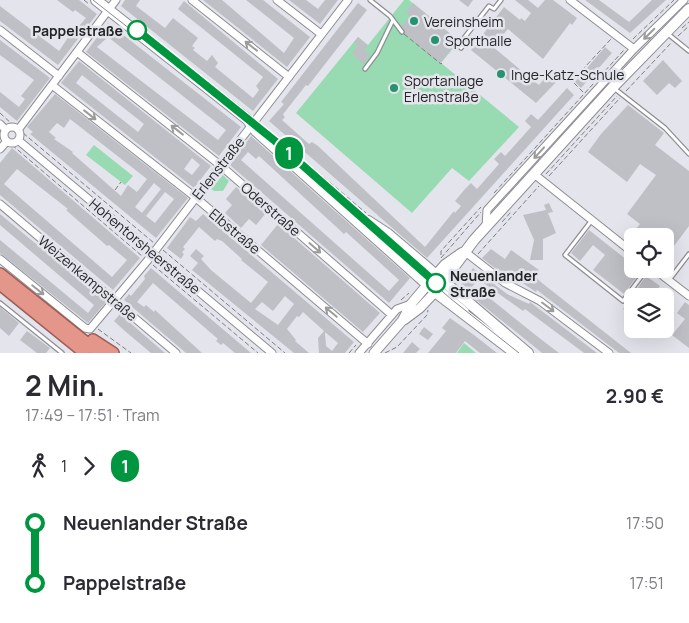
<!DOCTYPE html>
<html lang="de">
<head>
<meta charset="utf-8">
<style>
  body { margin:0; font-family:Manrope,sans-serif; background:#f7f7f7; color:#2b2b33; height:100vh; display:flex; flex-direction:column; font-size:19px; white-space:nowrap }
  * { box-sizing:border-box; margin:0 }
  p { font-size:16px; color:#7c7c81 }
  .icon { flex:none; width:28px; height:28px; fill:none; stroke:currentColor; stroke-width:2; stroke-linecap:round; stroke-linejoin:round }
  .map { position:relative; height:353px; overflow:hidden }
  .drawer { display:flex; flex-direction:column; background:#fff; flex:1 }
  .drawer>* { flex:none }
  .badge { padding:0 10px; border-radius:16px; font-size:18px; line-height:32px }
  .fabs { position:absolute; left:624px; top:228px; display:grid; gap:10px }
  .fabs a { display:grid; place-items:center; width:50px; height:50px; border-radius:8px; background:#fff; box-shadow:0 5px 20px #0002; font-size:25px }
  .map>.badge { position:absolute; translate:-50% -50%; box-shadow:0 0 0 2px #fff }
  .legs { display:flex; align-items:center; gap:8px; height:55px; padding:0 25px; font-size:16px }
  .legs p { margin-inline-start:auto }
  .overview { display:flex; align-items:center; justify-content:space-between; height:85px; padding:0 25px }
  h1 { font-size:28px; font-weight:700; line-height:38px }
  ul { padding:0 25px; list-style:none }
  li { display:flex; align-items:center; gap:18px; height:60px; font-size:19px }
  li i { display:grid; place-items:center; width:8px; height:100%; margin:0 6px; background:currentColor }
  li i::after { content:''; width:12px; height:12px; margin:-6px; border:4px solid; border-radius:50%; background:#fff }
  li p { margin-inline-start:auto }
  li:first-child i { background:linear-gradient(#0000 50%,currentColor 0) }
  li:last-child i { background:linear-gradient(currentColor 50%,#0000 0) }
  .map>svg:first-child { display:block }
</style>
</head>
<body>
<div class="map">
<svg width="689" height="353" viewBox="0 0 689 353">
  <rect width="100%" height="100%" fill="#e4e5ec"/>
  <path fill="#98dab2" d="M404,0H409L459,41L441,63L519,127L469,181L452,168L412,213L296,113L358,37L368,45Z
    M94,145L133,176L125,185L86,155Z
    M223,175L229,181L223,191H214L211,189Z
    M464,343L476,353H457Z"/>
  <path fill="#bfbfc6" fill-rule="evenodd" d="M57,0H79L97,14L58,65L0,21V6L59,51L77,24L79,26L86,18L75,10L73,12Z
    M125,0H140L136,6L165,28L173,18L198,38L192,46L195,48L193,50L207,61L212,55L218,63L215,67L253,98L259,90L256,86L263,77L178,9L184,1L278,79L253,111L121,6Z
    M203,0H222L284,53L294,38L246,0H263L310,37L287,67Z
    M289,0H306L318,9L325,0H338L320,24Z
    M459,0H473L468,7Z
    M515,0H528L538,8L545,0H553L577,18L572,25L570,23L543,59L508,29L493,47L539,85L553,68L562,76L536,103L471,50L504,7L520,20L521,18L525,21L531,13Z
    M585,0H599L629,22L652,0H666L630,33Z
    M358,3L367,10L308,86L306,85L284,113L283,115L285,117L282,120L309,144L312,142L318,146L425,247L454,211L455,213L461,206L455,201L465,189L471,183L477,189L499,164L494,159L501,152L505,156L531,127L525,121L531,114L538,120L567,88L574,95L427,258L269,121L284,104L281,102Z
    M413,3L459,41L440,63L405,34L402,26L410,16L406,12Z
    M108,23L241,127L219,156L86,52ZM108,37L226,130L218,140L97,47Z
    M358,37L368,46L364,50L370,55L363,64L352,53L358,46L354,42Z
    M0,40L50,78L17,121L0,107V92L19,107L25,99L21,96L34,80L0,55Z
    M605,47L612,53L581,88L575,82Z
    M663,60L682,81L675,88L669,83L657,95L643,81Z
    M79,61L211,166L194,188L61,83ZM82,75L144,124L138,132L76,83ZM192,158L200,165L192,175L184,169Z
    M55,94L188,198L156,238L30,134L33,132L27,127ZM70,119L147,179L137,192L128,185L121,196L72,153L73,152L54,139L56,138L49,132L57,123L64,128ZM154,183L161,189L142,213L135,207ZM165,192L174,199L155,223L146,216Z
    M628,105L664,133L655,145L689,171V226L665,258V236H630L640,224L627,214L656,175L640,164L627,182L588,152L601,134Z
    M251,136L410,278L389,303L230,165ZM248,152L256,159L259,156L344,234L346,232L399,280L389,291L241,160Z
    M12,148L140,258L113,290L0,195V163ZM17,169L68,209L66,210L107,246L109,245L127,260L112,277L4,184Z
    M236,187L266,213L256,225L249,219L241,228L225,213L232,205L226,199Z
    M549,203L553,212L548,213L556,233L543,239V260H530L534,240L523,215L546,210L544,205Z
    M0,214L106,302L88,323L0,253V240L88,313L94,305L0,225Z
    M203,214L354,342L345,353H319L318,338L324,331L303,312L299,317L297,316L287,329L296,340L295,341L309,353H294L192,270L198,263L190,256L196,249L204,256L201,259L211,270L251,303L268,282L241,260L242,259L222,241L217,239L215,241L199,227L183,247L185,249L182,252L184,254L181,259L167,248L190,217L196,221ZM285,296L294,304L278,325L255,309L262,302L273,311ZM325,332L338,343L332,351L326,346Z
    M278,224L380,313L363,332L261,245Z
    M589,230L632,264V269L641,271L624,294L593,270L605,255L593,245L580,261L571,253Z
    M491,249L505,259L511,250L539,270L534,276L542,283L631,353H619L537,290L536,292L518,280L516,282L500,272L482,258Z
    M151,268L225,331L251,353H235L223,343L221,345L216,341L218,339L153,283L137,302L144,307L146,305L154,312L155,310L202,353H186L124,300L129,294L131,296L145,279L144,276Z
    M473,268L507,294L529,304L530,302L597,353H584L525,309L523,311L478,279L469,291L461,285Z
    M646,276L660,286L652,296H632V317L623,309Z
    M482,292L538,337L559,353H542L536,348L476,300Z
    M685,302L689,305V348L672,335L685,319L677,313Z
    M0,307L19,323L9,336L0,328Z
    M120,314L144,335L165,353H151L126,332L114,321Z
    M450,318L474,335L497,353H480L465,341L456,353H428L446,331L442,328Z
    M424,327L433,334L428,340L419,334Z
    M27,331L50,348L46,353H37L20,340Z
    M412,342L420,349L416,353H403Z"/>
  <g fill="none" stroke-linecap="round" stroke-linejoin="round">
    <g stroke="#8d8d94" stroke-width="5.5">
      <path id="service" d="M370,0L390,16L402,32
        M668,34L689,51
        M461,48L467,40L464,38L489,6L494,9L501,0
        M365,69L377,53L393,20
        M615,89L665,128L689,154
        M592,220L565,255L623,301L647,269
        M379,234L431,279
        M669,280L689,254
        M441,288L467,310
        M0,303L62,353"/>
    </g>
    <g stroke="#8d8d94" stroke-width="9">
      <path id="minor" d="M192,0L289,77
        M277,0L321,34
        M570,0L634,49
        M0,30L59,76
        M77,52L220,165L392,315
        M52,85L195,197L368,344
        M0,124L6,130
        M4 135a8 8 0 1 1 16 0a8 8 0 1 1-16 0Z
        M18,130L116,0
        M18,140L272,353
        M0,149L7,141
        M534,174L632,252
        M0,204L176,353
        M486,227L487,210L634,49L684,0
        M464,251L505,283L540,301L609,353
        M0,259L85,328L90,329L148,260L348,0
        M654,269L689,296
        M359,353L397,309L411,304"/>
    </g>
    <g stroke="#8d8d94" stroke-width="11">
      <path id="tertiary" d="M404,320L420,308L436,291
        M374,353L402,321L411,304L428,284"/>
    </g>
    <g stroke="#8d8d94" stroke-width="12">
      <path id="secondary" d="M96,0L247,119L256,131L439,295L515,353
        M368,221L388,234L528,353
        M432,280L445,265L462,253
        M436,291L474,240L613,87L689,9"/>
    </g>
    <g stroke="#9c5d54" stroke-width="14">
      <path id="trunk" d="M0,274L99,353
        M0,284L84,352
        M93,340L113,353"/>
    </g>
    <path stroke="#7d7e82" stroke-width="1" stroke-dasharray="5 2.5" stroke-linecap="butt" d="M84,0L89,4
      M682,28L689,22
      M404,34L441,64L442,63
      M678,36L689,26
      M633,39L674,0
      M626,91L671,43
      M583,92L572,81L611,39
      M0,113L13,125
      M261,124L366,213
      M23,133L154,243
      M12,145L142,256
      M546,174L617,96
      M549,176L620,98
      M115,190L121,182
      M494,193L624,50
      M502,222L511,212
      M163,250L285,353
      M478,254L539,186
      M441,255V251L481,207
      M441,258L481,212
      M153,265L258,353
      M401,300L409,293
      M98,329L131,353
      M349,353L356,345
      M385,353L397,347L427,315L428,310"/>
    <use href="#service" stroke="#fff" stroke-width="3"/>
    <use href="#minor" stroke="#fff" stroke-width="7"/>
    <use href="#tertiary" stroke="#fff" stroke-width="9"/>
    <use href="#secondary" stroke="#fff" stroke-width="10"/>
    <use href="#trunk" stroke="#e4968a" stroke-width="11"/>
    <path stroke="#898a8f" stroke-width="1" d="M93,0L246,120L451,299L519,353"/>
  </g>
  <defs><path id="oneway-shaft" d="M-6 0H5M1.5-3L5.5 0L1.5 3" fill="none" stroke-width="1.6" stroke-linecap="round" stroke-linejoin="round" transform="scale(1.25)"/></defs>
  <g stroke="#9c9c9d">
    <use href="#oneway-shaft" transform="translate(649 34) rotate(135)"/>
    <use href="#oneway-shaft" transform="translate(251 46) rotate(-142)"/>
    <use href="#oneway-shaft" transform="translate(90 115) rotate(38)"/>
    <use href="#oneway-shaft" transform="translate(177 130) rotate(-142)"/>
    <use href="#oneway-shaft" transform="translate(539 153) rotate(132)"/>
    <use href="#oneway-shaft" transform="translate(315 248) rotate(41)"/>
    <use href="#oneway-shaft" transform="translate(38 290) rotate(39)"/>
    <use href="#oneway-shaft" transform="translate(548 307) rotate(37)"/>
    <use href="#oneway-shaft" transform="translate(331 312) rotate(-140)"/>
  </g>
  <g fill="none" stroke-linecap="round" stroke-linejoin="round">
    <g stroke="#fff" stroke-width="11">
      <path id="line-1" d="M137,30L275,141L436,283"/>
    </g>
    <use href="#line-1" stroke="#009640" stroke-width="8"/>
  </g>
  <g fill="#279270" stroke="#e4e5ec" stroke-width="2">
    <circle cx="414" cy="21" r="5"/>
    <circle cx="435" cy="40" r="5"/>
    <circle cx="501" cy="74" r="5"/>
    <circle cx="394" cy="88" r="5"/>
  </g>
  <g fill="#fff" stroke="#009640" stroke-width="2.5">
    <circle cx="137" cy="30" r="9"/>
    <circle cx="436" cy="283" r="9"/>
  </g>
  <g text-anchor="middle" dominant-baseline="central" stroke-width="5" stroke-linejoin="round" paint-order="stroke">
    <g font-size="14" fill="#232426" stroke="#e4e5ec" text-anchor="start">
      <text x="424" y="21">Vereinsheim</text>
      <text x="445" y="40">Sporthalle</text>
      <text x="511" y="74">Inge-Katz-Schule</text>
      <text x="404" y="80">Sportanlage<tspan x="404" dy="16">Erlenstraße</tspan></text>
    </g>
    <g font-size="14" font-weight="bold" fill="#232426" stroke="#e4e5ec" text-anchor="end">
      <text x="123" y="30">Pappelstraße</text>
      <text x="450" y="275" text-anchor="start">Neuenlander<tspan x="450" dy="16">Straße</tspan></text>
    </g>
    <g font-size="14" fill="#232426" stroke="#e4e5ec">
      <text transform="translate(218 168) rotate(-52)">Erlenstraße</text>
      <text transform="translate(271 209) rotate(41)">Oderstraße</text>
      <text transform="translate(235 231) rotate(40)">Elbstraße</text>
      <text transform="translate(145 246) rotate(40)">Hohentorsheerstraße</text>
      <text transform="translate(88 278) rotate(40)">Weizenkampstraße</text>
    </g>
  </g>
</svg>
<div class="fabs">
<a><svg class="icon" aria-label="locate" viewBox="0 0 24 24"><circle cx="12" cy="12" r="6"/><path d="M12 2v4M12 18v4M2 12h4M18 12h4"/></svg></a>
<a><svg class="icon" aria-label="layers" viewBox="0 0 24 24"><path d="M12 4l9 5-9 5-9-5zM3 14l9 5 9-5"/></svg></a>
</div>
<b class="badge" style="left:289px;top:153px;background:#009640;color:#fff">1</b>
</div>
<section class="drawer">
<div class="overview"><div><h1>2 Min.</h1><p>17:49 – 17:51 · Tram</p></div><b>2.90 €</b></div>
<div class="legs"><svg class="icon" aria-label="walk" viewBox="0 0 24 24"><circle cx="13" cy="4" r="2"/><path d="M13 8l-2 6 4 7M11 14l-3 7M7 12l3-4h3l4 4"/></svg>1<svg class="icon" aria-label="forward" viewBox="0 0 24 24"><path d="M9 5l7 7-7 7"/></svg><b class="badge" style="background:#009640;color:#fff">1</b></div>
<ul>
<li><i style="color:#009640"></i><b>Neuenlander Straße</b><p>17:50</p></li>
<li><i style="color:#009640"></i><b>Pappelstraße</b><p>17:51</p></li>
</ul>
</section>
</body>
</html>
